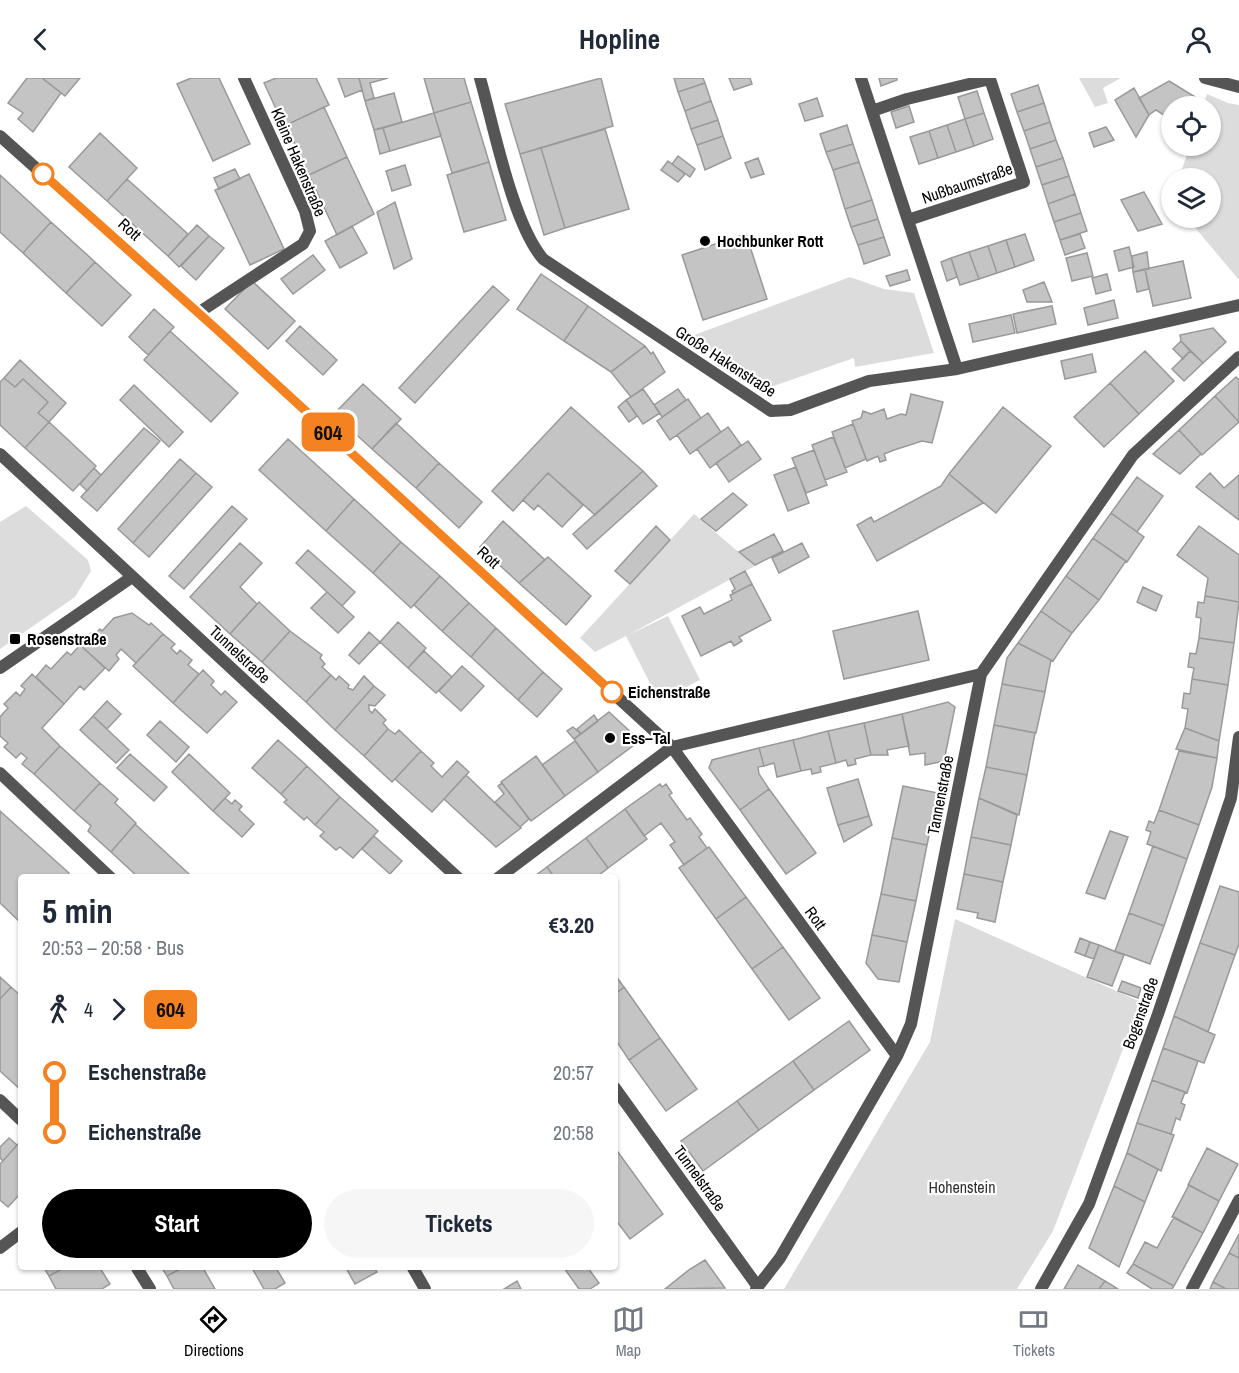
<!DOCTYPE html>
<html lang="en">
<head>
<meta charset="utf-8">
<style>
  body { margin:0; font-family:"Archivo Narrow",sans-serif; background:#f6f6f7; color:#1f2937; height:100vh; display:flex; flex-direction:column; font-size:22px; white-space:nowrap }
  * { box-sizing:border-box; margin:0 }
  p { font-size:20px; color:#747a83 }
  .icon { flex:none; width:33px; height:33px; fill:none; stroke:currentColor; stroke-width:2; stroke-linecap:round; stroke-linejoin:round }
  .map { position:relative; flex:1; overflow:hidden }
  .sheet { position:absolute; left:18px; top:796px; width:600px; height:396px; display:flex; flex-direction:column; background:#fff; border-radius:6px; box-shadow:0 2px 4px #0004 }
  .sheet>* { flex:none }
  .badge { padding:0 12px; border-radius:9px; font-size:21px; line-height:39px }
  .controls { position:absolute; left:1161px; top:18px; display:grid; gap:12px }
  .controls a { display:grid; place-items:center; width:60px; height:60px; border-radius:50%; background:#fff; box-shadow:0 2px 4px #0004; font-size:30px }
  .map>.badge { position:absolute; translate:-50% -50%; box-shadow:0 0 0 3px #fff }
  .legs { display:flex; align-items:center; gap:9px; height:66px; padding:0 24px; font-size:20px }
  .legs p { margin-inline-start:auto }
  .head { display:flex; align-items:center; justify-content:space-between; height:102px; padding:0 24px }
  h1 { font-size:33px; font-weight:800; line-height:45px }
  .button { display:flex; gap:12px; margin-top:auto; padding:12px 24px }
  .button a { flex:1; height:69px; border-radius:36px; background:#000; color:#fff; font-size:24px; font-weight:800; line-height:69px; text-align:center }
  .button a+a { background:#f6f6f7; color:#1f2937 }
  ul { padding:0 24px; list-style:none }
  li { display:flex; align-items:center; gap:21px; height:60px; font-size:22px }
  li i { display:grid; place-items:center; width:9px; height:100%; margin:0 8px; background:currentColor }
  li i::after { content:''; width:15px; height:15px; margin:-8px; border:4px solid; border-radius:50%; background:#fff }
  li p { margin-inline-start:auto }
  li:first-child i { background:linear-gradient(#0000 50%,currentColor 0) }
  li:last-child i { background:linear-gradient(currentColor 50%,#0000 0) }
  header { display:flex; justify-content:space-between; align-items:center; height:78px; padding:0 24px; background:#fff; font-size:27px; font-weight:800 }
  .menu { display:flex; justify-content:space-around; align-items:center; height:84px; border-top:2px solid #e0e1e3; background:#fff; font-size:16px; color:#747a83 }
  .menu a { display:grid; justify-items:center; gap:3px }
  .menu .current { color:#000 }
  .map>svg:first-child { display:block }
</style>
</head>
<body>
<header><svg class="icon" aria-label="back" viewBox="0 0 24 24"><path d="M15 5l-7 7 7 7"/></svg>Hopline<svg class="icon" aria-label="person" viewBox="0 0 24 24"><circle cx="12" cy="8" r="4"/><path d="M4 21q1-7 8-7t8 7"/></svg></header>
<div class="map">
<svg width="1239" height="1211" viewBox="0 0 1239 1211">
  <rect width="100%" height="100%" fill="#fff"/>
  <path fill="#dcdcdc" d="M1079,0H1121L1103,10L1108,25L1095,29Z
    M1207,16L1228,25L1239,27V202L1187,140H1210V100H1179L1190,68H1210V28H1203Z
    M850,199L884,211L914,215L934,275L855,289L854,280L765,311L689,259Z
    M26,428L88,482L91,493L75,519L0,571V444Z
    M694,436L755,488L628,557L668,538L700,602L659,623L626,558L595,574L580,560Z
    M955,841L1141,924L1053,1153L1017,1211H784L930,964Z"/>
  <path fill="#c4c4c4" stroke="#999" stroke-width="1.5" d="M27,0H42L61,15L33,54L18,41L23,35L8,25Z
    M42,0H80L65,18Z
    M191,0H219L250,66L213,83L177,6Z
    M276,0H316L329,27L284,48L264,5Z
    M338,0H359L362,12L345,19Z
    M359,0H388L370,5L374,20L365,23Z
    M424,0H464L471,24L434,35Z
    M601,0L613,48L520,76L505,26Z
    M674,0H703L705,5L678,14Z
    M729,0H750L752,6L734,12Z
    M879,0H897V2L881,8Z
    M1169,3L1205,25L1203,28H1172V42L1156,32L1149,37L1139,20Z
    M705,5L711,23L685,33L678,14Z
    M1038,7L1044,25L1017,34L1011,16Z
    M1134,10L1149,37L1136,59L1115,22Z
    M977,13L984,35L965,41L958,19Z
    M394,15L402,44L374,52L365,23Z
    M817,20L823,38L805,43L799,26Z
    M711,23L718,42L691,51L685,33Z
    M471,24L489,84L452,95L434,35Z
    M1044,25L1050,44L1024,53L1017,34Z
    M909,28L914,44L896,50L891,34Z
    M324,29L347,79L309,97L286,47Z
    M434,35L441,58L390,73L383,50Z
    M984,35L993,61L974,68L965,41Z
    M965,41L974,68L956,74L947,47Z
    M718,42L723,58L697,67L691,51Z
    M1050,44L1056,62L1030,71L1024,53Z
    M847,47L853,66L826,74L820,56Z
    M947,47L956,74L938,80L929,53Z
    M1106,49L1114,62L1094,69L1089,55Z
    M383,50L390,73L380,76L374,52Z
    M605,51L629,131L565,150L541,70Z
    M929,53L938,80L919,86L910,59Z
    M100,55L137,90L107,123L69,89Z
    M723,58L731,80L705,92L697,67Z
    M1056,62L1063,80L1036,89L1030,71Z
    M853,66L859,84L833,92L826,74Z
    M541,70L565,150L544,157L520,76Z
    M678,78L695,91L690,99L672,86Z
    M347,79L374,136L337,157L309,97Z
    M758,80L764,96L751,100L745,85Z
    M1063,80L1069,98L1042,107L1036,89Z
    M668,83L685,96L678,104L661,92Z
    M489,84L506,142L464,154L447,97Z
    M859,84L872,122L845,131L833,92Z
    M405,87L411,107L392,113L386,93Z
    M235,91L240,101L219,111L214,100Z
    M249,96L284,171L250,187L215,112Z
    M0,97L51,144L23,175L0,154Z
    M1069,98L1075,116L1048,126L1042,107Z
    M127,101L188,156L168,178L107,123Z
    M1144,114L1162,146L1138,153L1121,122Z
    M1075,116L1081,135L1054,144L1048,126Z
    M872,122L878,141L851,149L845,131Z
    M395,124L412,181L394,191L377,134Z
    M1081,135L1087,153L1060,162L1054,144Z
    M878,141L884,159L858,167L851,149Z
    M51,144L95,184L66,215L23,175Z
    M197,147L209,158L179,189L168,178Z
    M352,148L367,175L340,190L325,163Z
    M746,156L767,221L703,242L682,177Z
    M1025,156L1034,182L1015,189L1006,162Z
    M1080,156L1085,170L1065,177L1060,162Z
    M209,158L224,170L196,202L181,188Z
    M884,159L890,177L864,186L858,167Z
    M1006,162L1015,189L997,195L988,168Z
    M988,168L997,195L979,201L969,174Z
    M1129,169L1134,189L1119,193L1114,173Z
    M969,174L979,201L960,207L951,180Z
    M1147,174L1149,191L1133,194L1132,178Z
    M1087,175L1093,198L1072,203L1066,180Z
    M313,177L325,192L293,216L281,201Z
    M951,180L957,199L947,203L941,184Z
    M1183,183L1191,220L1153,228L1145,191Z
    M95,184L131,217L102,248L66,215Z
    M1145,191L1149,211L1137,214L1133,194Z
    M907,192L910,202L890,208L886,198Z
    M541,196L588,228L564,263L517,231Z
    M1107,196L1111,212L1096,216L1092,200Z
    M252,203L295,243L268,271L225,231Z
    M1044,204L1052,224H1027L1023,212Z
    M493,208L509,222L415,325L399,310Z
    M1114,222L1118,240L1088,247L1084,230Z
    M588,228L645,268L611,294L564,263Z
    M1052,228L1056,246L1017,255L1013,236Z
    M154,231L174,249L148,277L129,259Z
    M1011,237L1015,255L973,264L969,246Z
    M300,248L337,282L323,297L286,263Z
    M1213,250L1226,264L1203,285L1181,263L1180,257Z
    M170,253L238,315L211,344L144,282Z
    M1181,263L1190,273L1183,281L1173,271Z
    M645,268L651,276L653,274L665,294L631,319L611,294Z
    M1145,273L1174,303L1139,336L1110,305Z
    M1190,273L1203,285L1184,303L1172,291Z
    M1092,276L1096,294L1065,301L1061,283Z
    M20,282L66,325L49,344L38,335L48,324L23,301L15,309L4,300Z
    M1236,299L1239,302V344L1215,318Z
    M4,300L15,309L23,301L48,324L38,335L49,344L25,370L0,347V304Z
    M1110,305L1139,336L1104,369L1074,339Z
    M363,306L401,341L372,371L334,336Z
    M134,307L183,354L169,369L120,322Z
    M643,311L660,335L643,346L626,322Z
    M678,311L686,322L662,339L654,327Z
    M911,316L943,324L932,365L922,363L894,372L884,376L886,382L880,384L878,378L867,383L852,343L861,340L863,333L871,336L884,331L887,341L901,336L906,337Z
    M1215,318L1239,344L1202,377L1179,352Z
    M688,321L701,340L670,362L657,343Z
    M626,322L637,338L629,344L618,329Z
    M571,329L643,393L595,437L548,395L513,433L492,413Z
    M1003,329L1051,368L996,435L949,396Z
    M708,335L721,354L690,376L677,357Z
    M49,344L96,388L73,413L25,370Z
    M396,345L439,385L416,410L372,371Z
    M853,346L866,381L845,390L832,354Z
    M728,349L741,367L710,390L697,371Z
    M144,350L160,363L97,433L81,419Z
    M1179,352L1201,376L1180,396L1153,376Z
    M833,359L847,394L825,402L812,367Z
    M288,361L354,421L326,453L259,392Z
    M748,363L761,381L729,404L716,385Z
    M814,372L827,407L806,415L792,380Z
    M180,381L196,395L133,465L118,451Z
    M439,385L482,424L459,450L416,410Z
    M796,389L809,425L788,433L774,397Z
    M94,390L101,397L87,413L80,406Z
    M643,393L657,408L587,471L573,456Z
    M196,395L212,409L149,479L133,465Z
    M548,395L583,427L562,449L538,427L534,432L523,422Z
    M1210,395L1224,410L1239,397V442L1196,409Z
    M949,396L983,425L877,483L857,447L871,439L874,444L941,408Z
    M1137,399L1163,418L1137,454L1111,435Z
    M733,415L747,427L716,453L701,441Z
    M354,421L401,464L373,495L326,453Z
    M232,428L247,441L184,511L169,498Z
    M1111,435L1144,459L1127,484L1093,460Z
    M503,443L545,482L519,505L480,469Z
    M656,448L670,462L630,506L615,493Z
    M1199,448L1239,477V524L1205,518L1208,500L1177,477Z
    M774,456L783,473L755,487L739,474Z
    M1093,460L1126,483L1099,522L1066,498Z
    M401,464L440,498L411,530L373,495Z
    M240,465L262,485L240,509L257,526L230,556L190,519Z
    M802,465L809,479L779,495L772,480Z
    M308,472L355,514L342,528L296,485Z
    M548,479L591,518L566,547L519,505Z
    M745,493L752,506L733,516L732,513L735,511L730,501Z
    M440,498L469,525L442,553L414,527Z
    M1066,498L1099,522L1072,555L1041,533Z
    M752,506L771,542L739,559L742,563L734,568L731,563L701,578L682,538L700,529L704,536L732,522L730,517Z
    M1143,509L1162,518L1156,533L1137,524Z
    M327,514L354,539L338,555L311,530Z
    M1205,518L1239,524L1234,565L1199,560L1201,540L1196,539L1198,524L1204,525Z
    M259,524L290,553L262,584L230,556Z
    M469,525L496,550L471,579L442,553Z
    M918,533L929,582L844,601L833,553Z
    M1041,533L1072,555L1053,583L1018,565Z
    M132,535L149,547L151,545L163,556L136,585L121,571L116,577L119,581L109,593L80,567L91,555L94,557L100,551L102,553L114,540Z
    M398,544L426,570L408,590L380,564Z
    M496,550L543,594L518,622L471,579Z
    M290,553L322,577L320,580L325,586L322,589L331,597L306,624L262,584Z
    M369,554L380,564L359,586L349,577Z
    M163,556L175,566L171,570L177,576L180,572L192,582L188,587L199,596L173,625L133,588Z
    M1199,560L1234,565L1228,607L1192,601L1194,590L1188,589L1190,575L1196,576Z
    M1018,565L1051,582L1045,614L1002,606L1007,580Z
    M80,567L105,590L84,612L80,608L64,626L36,599L46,587L51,591L67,574L71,577Z
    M424,573L452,599L436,615L408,590Z
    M462,588L484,608L461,633L439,613Z
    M203,592L214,603L211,607L221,617L225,613L237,624L207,655L173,625Z
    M543,594L562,611L537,639L518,622Z
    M32,596L64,626L42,650L60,668L34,696L22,686L27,680L21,675L16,680L4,669L8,665L0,658V639L8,630L4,626L16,614L20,618L25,611L21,608Z
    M331,597L336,602L339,598L349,607L348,610L353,612L364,598L374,608L335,652L306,624Z
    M1192,601L1228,607L1219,663L1185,650L1188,631L1182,630L1184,615L1190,616Z
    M1002,606L1045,614L1036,655L994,647Z
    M374,608L385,617L375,628L369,627V632L372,635L375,631L386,642L383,645L388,651L364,678L335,652Z
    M107,623L121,636L107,651L93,638Z
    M948,624L955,629L944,683L925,687V675L910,677L902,636Z
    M609,634L635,658L634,667L598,694L574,661Z
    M902,636L909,668L887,672L888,677H871L864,645Z
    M594,637L598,643L581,656L577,651Z
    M93,638L129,672L116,685L80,652Z
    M160,643L189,669L176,684L147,657Z
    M864,645L871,677L855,681L856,686L848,688L846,682L836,685L828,653Z
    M994,647L1035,655L1027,697L986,689Z
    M573,649L581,656L574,661L567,653Z
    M1185,650L1219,663L1217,680L1176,671Z
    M388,651L395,656L399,652L421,673L392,704L364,678Z
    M828,653L836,685L820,689L821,694L812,696L811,691L801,693L793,662Z
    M278,662L307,688L281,716L252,690Z
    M793,662L801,693L777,699L774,685L764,688L759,670Z
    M575,663L598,694L565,718L542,687Z
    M60,668L100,705L74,733L34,696Z
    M759,670L764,688L758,689L759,696L769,711L740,732L709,690L712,682Z
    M421,673L434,685L431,688L442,699L457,683L469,694L432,734L395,701Z
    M1179,673L1217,680L1212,709L1199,747L1159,732Z
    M130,676L167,709L154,723L117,690Z
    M189,676L230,715L213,733L172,694Z
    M536,678L565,718L531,743L501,704Z
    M307,688L340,719L315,747L307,739L304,742L284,724L287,722L281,716Z
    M986,689L1027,697L1019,737L979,720Z
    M466,697L521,750L496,769L444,721Z
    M858,701L869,738L838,747L827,710Z
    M100,705L118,721L115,725L136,745L111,774L88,753L91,748L74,733Z
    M502,705L529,741L520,749L495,724L504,716L498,708Z
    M660,706L662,709L666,706L672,715L669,717L687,742L690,740L702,756L699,759L707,770L684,787L670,767L675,764L661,745L644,758L625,731Z
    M903,708L938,715L927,767L892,760Z
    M769,711L816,775L786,796L740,732Z
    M340,719L378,753L353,780L340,769L336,772L320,758L324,754L315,747Z
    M225,720L232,726L235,722L242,728L239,732L254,746L242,759L213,733Z
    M979,720L1017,737L1011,767L971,759Z
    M625,731L647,761L608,790L586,760Z
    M1159,732L1199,747L1187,781L1147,766L1151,754L1146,752L1149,743L1154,745Z
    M0,733L69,795L65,800H21V845L0,825Z
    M869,738L872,747L844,764L838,747Z
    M135,746L189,796L186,800H139L111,774Z
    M1110,753L1128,759L1105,821L1086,815Z
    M374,758L402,783L390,796L362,771Z
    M971,759L1011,767L1003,804L964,796Z
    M586,760L608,790L595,800H555L547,789Z
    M892,760L927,767L916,823L881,816Z
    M1153,768L1187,781L1164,848L1129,835Z
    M709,769L746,819L716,841L679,790Z
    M547,789L555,800H532Z
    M964,796L1003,804L995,844L977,840L978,835L957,831Z
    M1220,808L1239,814V866L1235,877L1200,865Z
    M881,816L916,823L907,864L872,857Z
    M746,819L783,869L752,891L716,841Z
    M1129,835L1164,848L1150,886L1115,873Z
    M872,857L907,864L899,904L878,901L866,885Z
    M1080,860L1090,864L1085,878L1075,874Z
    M1090,864L1099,867L1094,881L1085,878Z
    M1200,865L1235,877L1208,954L1174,938Z
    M1099,867L1124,877L1112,908L1087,899Z
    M783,869L820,920L789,942L752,891Z
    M615,897L624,909L615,916Z
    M0,899L11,909L0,921Z
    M1122,903L1141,910L1138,920L1118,913Z
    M11,909L21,918V1012L0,993V921Z
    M624,909L660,960L629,982L615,961V916Z
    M1174,938L1215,957L1204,985L1163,970Z
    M849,943L870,972L814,1012L793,983Z
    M660,960L697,1011L666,1033L629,982Z
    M1163,970L1198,983L1187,1015L1152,1002Z
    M793,983L814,1012L759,1052L737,1023Z
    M1152,1002L1185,1014L1181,1025L1185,1027L1180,1042L1176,1040L1171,1056L1137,1045Z
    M737,1023L759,1052L703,1093L681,1063Z
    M1137,1045L1174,1057L1161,1093L1127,1075Z
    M9,1060L17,1067L3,1083L0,1080V1069Z
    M18,1066L21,1069V1115L8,1129L0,1122V1086Z
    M615,1070L663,1136L630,1161L615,1141Z
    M1207,1070L1238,1086L1219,1123L1188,1107Z
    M1127,1075L1158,1091L1145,1124L1114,1108Z
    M1189,1107L1219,1123L1203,1155L1172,1139Z
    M1114,1108L1145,1124L1119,1189L1089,1170Z
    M1174,1139L1203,1155L1174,1208L1133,1186L1145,1164L1157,1170Z
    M1239,1156V1180L1229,1175Z
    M1229,1175L1239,1180V1211H1226L1213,1204Z
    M705,1182L725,1210L665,1211L690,1191Z
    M1133,1186L1174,1208L1172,1211H1152L1127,1195Z
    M1078,1187L1105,1203L1099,1211H1064Z
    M44,1190H64L49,1198Z
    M64,1190H100L110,1206L102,1211H56L49,1198Z
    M162,1190H182L167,1198Z
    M182,1190H203L215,1211H174L167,1198Z
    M252,1190H276L285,1205L275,1211H264Z
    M346,1190H374L377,1194L355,1206Z
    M564,1190H588L599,1205L590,1211H579Z
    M517,1203L521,1211H504Z
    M1105,1203L1118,1211H1099Z
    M1213,1204L1226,1211H1210Z"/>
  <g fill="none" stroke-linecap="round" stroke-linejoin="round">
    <path stroke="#555" stroke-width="12" d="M480,0C494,49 512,144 543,181L771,333L790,332L869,303L957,291L1239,227
      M861,0L957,291
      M1205,0L1239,9
      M872,33L907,21L990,1L1024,104L908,142
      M0,58L198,235L672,669L897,978
      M198,235L303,166L310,153L305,133L244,0
      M0,376L458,800
      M0,590L132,499
      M0,695L111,800
      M498,800L672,669L981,596
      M615,1010L758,1209
      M0,1022L21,1042
      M0,1170L21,1154
      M137,1190L150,1211
      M413,1190L425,1211
      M756,1211L780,1180L897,978L911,946L981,596L1133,377L1239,279
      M1041,1211L1089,1126L1158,936L1231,720L1239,659
      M1192,1211L1239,1122"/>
  </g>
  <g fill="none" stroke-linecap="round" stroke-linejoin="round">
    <g stroke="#fff" stroke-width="14">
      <path id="line-1" d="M43,96L213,248L612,614"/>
    </g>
    <use href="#line-1" stroke="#f58220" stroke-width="9"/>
  </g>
  <g fill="#fff" stroke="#f58220" stroke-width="3">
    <circle cx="43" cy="96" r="10"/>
    <circle cx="612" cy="614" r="10"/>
  </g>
  <g fill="#000" stroke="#fff" stroke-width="2">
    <circle cx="705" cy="163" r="6"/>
    <rect x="9" y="555" width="12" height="12" rx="3"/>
    <circle cx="610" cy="660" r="6"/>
  </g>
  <g text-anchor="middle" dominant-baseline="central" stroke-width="4.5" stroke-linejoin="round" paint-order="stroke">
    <g font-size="16" fill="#000" stroke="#fff">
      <text transform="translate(299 84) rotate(67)">Kleine Hakenstraße</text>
      <text transform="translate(967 105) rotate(-19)">Nußbaumstraße</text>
      <text transform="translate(130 151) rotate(42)">Rott</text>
      <text transform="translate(726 283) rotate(33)">Große Hakenstraße</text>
      <text transform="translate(489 479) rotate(43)">Rott</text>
      <text transform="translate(240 576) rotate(43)">Tunnelstraße</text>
      <text transform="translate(940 717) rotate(-79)">Tannenstraße</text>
      <text transform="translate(816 840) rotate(54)">Rott</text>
      <text transform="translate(1140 935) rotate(-70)">Bogenstraße</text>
      <text transform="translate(700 1100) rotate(54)">Tunnelstraße</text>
    </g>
    <g font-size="16" font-weight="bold" fill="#000" stroke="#fff" text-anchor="start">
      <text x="717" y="163">Hochbunker Rott</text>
      <text x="27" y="561">Rosenstraße</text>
      <text x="622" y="660">Ess–Tal</text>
    </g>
    <g font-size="16" font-weight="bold" fill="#000" stroke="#fff" text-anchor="start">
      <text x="628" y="614">Eichenstraße</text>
    </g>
    <g font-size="16" fill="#333" stroke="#fff">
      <text x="962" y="1109">Hohenstein</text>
    </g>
  </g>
</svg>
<div class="controls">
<a><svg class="icon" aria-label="locate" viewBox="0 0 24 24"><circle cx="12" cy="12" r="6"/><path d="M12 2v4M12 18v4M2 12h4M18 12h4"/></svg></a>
<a><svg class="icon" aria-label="layers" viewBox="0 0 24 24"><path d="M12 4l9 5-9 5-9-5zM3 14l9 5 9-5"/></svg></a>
</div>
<b class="badge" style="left:328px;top:354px;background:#f58220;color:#111">604</b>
<section class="sheet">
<div class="head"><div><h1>5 min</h1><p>20:53 – 20:58 · Bus</p></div><b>€3.20</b></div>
<div class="legs"><svg class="icon" aria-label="walk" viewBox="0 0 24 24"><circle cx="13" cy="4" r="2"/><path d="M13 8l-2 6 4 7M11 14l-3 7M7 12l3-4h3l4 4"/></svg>4<svg class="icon" aria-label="forward" viewBox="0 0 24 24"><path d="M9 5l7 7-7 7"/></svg><b class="badge" style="background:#f58220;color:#111">604</b></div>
<ul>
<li><i style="color:#f58220"></i><b>Eschenstraße</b><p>20:57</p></li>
<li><i style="color:#f58220"></i><b>Eichenstraße</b><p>20:58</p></li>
</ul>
<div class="button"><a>Start</a><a>Tickets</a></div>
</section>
</div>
<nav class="menu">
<a class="current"><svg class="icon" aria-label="directions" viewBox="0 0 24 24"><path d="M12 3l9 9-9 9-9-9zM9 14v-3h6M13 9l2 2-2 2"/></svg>Directions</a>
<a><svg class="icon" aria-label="map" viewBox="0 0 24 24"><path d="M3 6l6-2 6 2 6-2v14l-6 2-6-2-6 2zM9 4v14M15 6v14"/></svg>Map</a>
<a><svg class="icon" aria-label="tickets" viewBox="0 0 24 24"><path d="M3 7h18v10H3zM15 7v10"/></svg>Tickets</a>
</nav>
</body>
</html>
